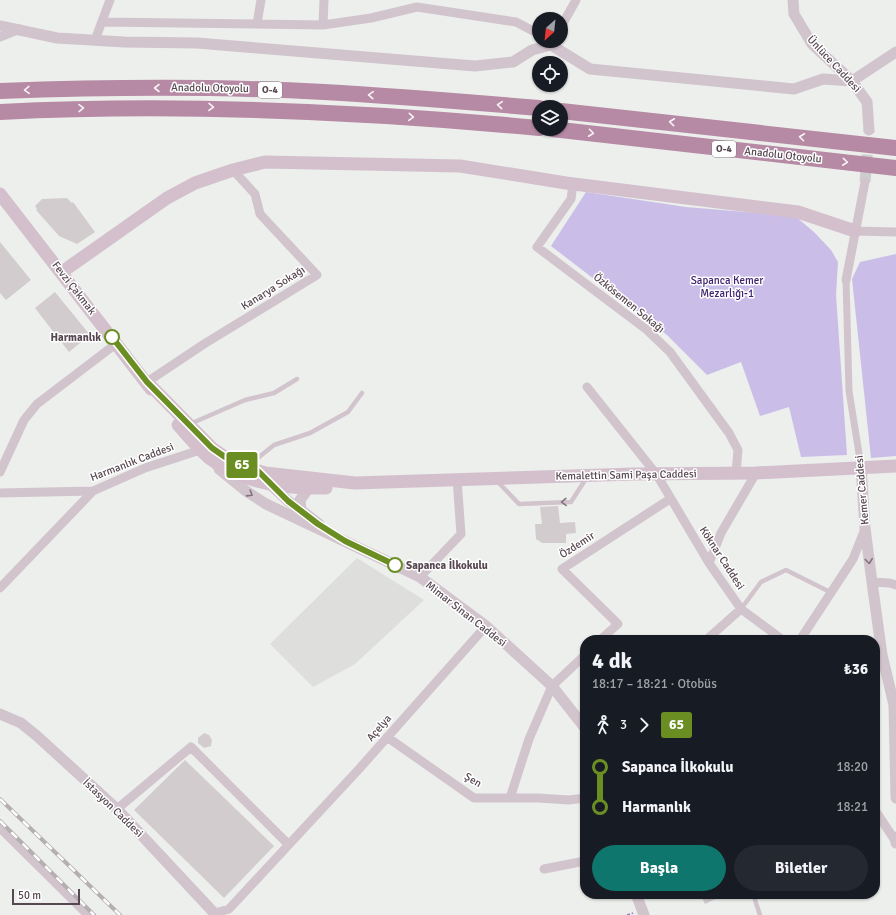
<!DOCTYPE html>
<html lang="tr">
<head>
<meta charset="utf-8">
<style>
  body { margin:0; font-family:Signika,sans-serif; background:#242831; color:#f1f3f6; height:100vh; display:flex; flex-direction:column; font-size:15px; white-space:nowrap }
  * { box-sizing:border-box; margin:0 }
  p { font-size:13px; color:#9ea1a6 }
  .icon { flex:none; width:22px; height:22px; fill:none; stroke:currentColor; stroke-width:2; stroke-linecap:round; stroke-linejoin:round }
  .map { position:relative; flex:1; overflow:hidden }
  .panel { position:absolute; left:580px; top:635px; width:300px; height:264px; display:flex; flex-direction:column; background:#171b24; border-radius:16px; box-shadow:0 1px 3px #0004 }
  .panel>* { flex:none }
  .badge { padding:0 8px; border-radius:3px; font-size:14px; line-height:26px }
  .needle { width:26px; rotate:207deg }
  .tools { position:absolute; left:532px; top:12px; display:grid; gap:8px }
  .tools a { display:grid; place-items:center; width:36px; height:36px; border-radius:50%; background:#171b24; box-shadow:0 1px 3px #0004; font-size:20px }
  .scale { position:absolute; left:12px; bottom:10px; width:68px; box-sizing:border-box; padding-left:4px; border:2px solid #574751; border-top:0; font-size:11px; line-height:14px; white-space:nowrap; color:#574751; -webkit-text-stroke:3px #fff; paint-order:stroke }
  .map>.badge { position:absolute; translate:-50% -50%; box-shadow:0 0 0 2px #fff }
  .legs { display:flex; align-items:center; gap:6px; height:44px; padding:0 12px; font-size:13px }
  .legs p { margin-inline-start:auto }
  .summary { display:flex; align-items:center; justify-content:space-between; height:68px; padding:0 12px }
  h1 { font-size:22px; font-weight:700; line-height:30px }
  .cta { display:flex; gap:8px; margin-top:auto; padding:8px 12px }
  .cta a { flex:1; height:46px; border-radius:24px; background:#0f766e; color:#fff; font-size:16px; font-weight:700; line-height:46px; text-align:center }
  .cta a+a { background:#242831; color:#f1f3f6 }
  ul { padding:0 12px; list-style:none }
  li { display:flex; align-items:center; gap:14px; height:40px; font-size:15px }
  li i { display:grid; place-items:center; width:6px; height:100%; margin:0 5px; background:currentColor }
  li i::after { content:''; width:10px; height:10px; margin:-5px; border:3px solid; border-radius:50%; background:#171b24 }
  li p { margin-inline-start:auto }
  li:first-child i { background:linear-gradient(#0000 50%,currentColor 0) }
  li:last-child i { background:linear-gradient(currentColor 50%,#0000 0) }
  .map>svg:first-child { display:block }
</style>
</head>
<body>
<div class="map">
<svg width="896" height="915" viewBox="0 0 896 915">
  <rect width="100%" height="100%" fill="#ecefec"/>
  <path fill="#dedfdd" d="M357,558L424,600L355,664L313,687L270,644Z"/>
  <path fill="#cabee8" d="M586,192L686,207L795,216L814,232L831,250L838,262L836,295L847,455L801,457L789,407L760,416L741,362L707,375L667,335L551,246Z
    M896,254V456L871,458L852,279L860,262Z"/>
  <path fill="#d3cccf" d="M67,198L72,203L73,202L95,232L77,244L59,236L36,210L37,209L35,206L42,199Z
    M0,242L31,280L6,300L0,293Z
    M55,292L90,335L69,352L35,308Z
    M558,506L560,523L575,522L576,533L566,534V543H542L536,539L535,524H542L540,507Z
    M204,733L209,735L212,740L211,746L204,748L198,743V738Z
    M185,760L274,846L224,898L134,810Z
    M700,894H726L705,904Z"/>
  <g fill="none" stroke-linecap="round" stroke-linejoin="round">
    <path stroke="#cecdcd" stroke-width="11" stroke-dasharray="11 5.5" stroke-linecap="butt" d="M865,182L869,130"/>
    <path stroke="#967bc2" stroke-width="1.5" stroke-dasharray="3 2" stroke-linecap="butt" d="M627,915L633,913"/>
    <path stroke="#d2c4cd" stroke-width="4.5" d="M190,424L245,400L274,393L297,379
      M248,466L274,445L310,433L348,412L362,393
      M496,480L519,504L571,502L587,477
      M741,609L761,582L786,570L832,593
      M753,894L760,915"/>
    <path stroke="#d2c4cd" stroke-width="7" d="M846,280L849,391L861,466"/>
    <path stroke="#d2c4cd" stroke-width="9" d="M102,22L323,25L371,18L417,7L516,22L539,34
      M257,24L261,0
      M323,25L324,0
      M561,27L576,0
      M0,37L20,29
      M95,40L110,0
      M573,184L571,199L537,247L647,330L670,352L729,433L738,450L736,473
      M855,231L896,232
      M846,280L865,182
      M147,382L204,344L317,275L260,214L255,194L233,170
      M587,387L657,475L709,563L741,609L783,640
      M0,472L24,420L37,404L117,343
      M0,493L93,491L145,468L200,450
      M709,563L721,533L756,473
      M420,577L461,534L457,479
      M872,582L889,583L896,585
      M0,588L93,491
      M600,640L618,624L562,569L670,499
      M706,640L741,609
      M800,640L853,559L865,529
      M387,737L474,798H538L569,800L585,798
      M510,798L529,739L552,686L585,655
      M117,809L191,747L288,844
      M875,810L896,842
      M0,828L88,915
      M544,869L585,861
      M215,913L229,909L359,769L486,626"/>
    <path stroke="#d2c4cd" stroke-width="11" d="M793,0L794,14L812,44L852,81L867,102L869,130
      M0,26L57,38L124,42L197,43L475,66L513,62L532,50L551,45L590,69L794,89L823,79L852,81L896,52
      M861,466L865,528L872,582L882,655L894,705L896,798
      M219,469L246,491L266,504L420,577L486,626L552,686L585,728
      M268,482L288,501L301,510
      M309,488L300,500L301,510L319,524
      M0,714L21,723L37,736L117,809L216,915
      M896,837V843
      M636,894L644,915"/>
    <path stroke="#d3c0cc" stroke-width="13" d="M0,194L151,389
      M62,272L167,198L195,183L233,170L265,162L460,166L566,183L798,212L855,231
      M147,382L212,448L225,457L246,467L265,473L355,483L634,474L756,473L896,466
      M178,425C188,436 198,448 209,458C242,484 286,489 326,488"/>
    <path stroke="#b689a4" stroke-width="16" d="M0,91C108,87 216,86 324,92C396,96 468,102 539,108
      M561,111L896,148
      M0,112C180,103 359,111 539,128
      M552,129L896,168"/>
    <g stroke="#b6afb2" stroke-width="4">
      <path id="rail" d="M0,799L120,915
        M0,821L94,915"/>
    </g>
    <use href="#rail" stroke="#fff" stroke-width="2.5" stroke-dasharray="8" stroke-linecap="butt"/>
  </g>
  <defs><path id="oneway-chevron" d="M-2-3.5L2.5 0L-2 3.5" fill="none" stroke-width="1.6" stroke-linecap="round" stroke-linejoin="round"/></defs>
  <g stroke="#f8f3f6">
    <use href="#oneway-chevron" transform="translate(157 88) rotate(-180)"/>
    <use href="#oneway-chevron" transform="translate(27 90) rotate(178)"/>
    <use href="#oneway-chevron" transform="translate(371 95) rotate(-176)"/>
    <use href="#oneway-chevron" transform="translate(500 105) rotate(-175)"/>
    <use href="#oneway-chevron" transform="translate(211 107) rotate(1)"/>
    <use href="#oneway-chevron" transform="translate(81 108) rotate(-1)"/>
    <use href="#oneway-chevron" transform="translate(411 117) rotate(4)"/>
    <use href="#oneway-chevron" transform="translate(672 122) rotate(-174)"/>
    <use href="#oneway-chevron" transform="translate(591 133) rotate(7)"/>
    <use href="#oneway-chevron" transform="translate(802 137) rotate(-173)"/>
    <use href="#oneway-chevron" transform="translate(845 162) rotate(6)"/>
  </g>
  <g stroke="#82737c">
    <use href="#oneway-chevron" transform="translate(250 494) rotate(32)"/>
    <use href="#oneway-chevron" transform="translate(564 502) rotate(178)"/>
    <use href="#oneway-chevron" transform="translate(869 561) rotate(83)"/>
  </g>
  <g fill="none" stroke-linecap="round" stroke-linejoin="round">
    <g stroke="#fff" stroke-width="9">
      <path id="line-1" d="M112,337L147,382L212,448L225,457L258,471L288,501L318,524L345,541L395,565"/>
    </g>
    <use href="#line-1" stroke="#6b8e23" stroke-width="6"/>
  </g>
  <g fill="#fff" stroke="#6b8e23" stroke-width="2">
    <circle cx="112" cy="337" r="7"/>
    <circle cx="395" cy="565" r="7"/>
  </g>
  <g text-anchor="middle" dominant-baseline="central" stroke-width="3" stroke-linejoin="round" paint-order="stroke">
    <g fill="#fff" stroke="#897e85" stroke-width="1">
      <rect x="258" y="82" width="24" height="16" rx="3"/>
      <rect x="712" y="141" width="24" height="16" rx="3"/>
    </g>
    <g font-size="10" font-weight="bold" fill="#574751">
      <text x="270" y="90">O-4</text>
      <text x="724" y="149">O-4</text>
    </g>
    <g font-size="11" fill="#574751" stroke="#fff">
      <text transform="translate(834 64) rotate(47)">Ünlüce Caddesi</text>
      <text transform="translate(210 88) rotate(1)">Anadolu Otoyolu</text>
      <text transform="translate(783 155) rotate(6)">Anadolu Otoyolu</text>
      <text transform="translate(74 288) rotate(52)">Fevzi Çakmak</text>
      <text transform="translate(273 288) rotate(-32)">Kanarya Sokağı</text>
      <text transform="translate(629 303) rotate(39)">Özkösemen Sokağı</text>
      <text transform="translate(132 462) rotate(-21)">Harmanlık Caddesi</text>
      <text transform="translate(626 475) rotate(-1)">Kemalettin Sami Paşa Caddesi</text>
      <text transform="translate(862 490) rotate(-95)">Kemer Caddesi</text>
      <text transform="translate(577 545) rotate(-33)">Özdemir</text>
      <text transform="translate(722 558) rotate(57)">Köknar Caddesi</text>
      <text transform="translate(466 614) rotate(38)">Mimar Sinan Caddesi</text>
      <text transform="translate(379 728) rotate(-49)">Açelya</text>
      <text transform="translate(473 780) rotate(30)">Şen</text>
      <text transform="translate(113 808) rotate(44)">İstasyon Caddesi</text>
    </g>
    <g font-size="11" fill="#3f216f" stroke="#fff">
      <text x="727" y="280">Sapanca Kemer<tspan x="727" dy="13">Mezarlığı-1</tspan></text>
    </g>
    <g font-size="11" font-weight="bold" fill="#574751" stroke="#fff" text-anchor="end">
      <text x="101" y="337">Harmanlık</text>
      <text x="406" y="565" text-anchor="start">Sapanca İlkokulu</text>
    </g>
  </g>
</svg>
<div class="tools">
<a><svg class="needle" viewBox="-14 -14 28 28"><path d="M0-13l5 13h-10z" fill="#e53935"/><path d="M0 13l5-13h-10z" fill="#9ea1a6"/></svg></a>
<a><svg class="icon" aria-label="locate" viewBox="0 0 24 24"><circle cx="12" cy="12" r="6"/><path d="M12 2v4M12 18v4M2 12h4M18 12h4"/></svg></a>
<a><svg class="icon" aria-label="layers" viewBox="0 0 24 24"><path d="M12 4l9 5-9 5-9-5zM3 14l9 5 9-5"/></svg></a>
</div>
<div class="scale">50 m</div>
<b class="badge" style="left:242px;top:465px;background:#6b8e23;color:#fff">65</b>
<section class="panel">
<div class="summary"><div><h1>4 dk</h1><p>18:17 – 18:21 · Otobüs</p></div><b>₺36</b></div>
<div class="legs"><svg class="icon" aria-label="walk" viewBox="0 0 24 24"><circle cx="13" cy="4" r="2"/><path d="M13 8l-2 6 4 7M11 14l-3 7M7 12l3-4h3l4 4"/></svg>3<svg class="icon" aria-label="forward" viewBox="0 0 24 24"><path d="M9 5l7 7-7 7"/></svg><b class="badge" style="background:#6b8e23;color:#fff">65</b></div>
<ul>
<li><i style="color:#6b8e23"></i><b>Sapanca İlkokulu</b><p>18:20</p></li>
<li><i style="color:#6b8e23"></i><b>Harmanlık</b><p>18:21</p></li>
</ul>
<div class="cta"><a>Başla</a><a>Biletler</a></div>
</section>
</div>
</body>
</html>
